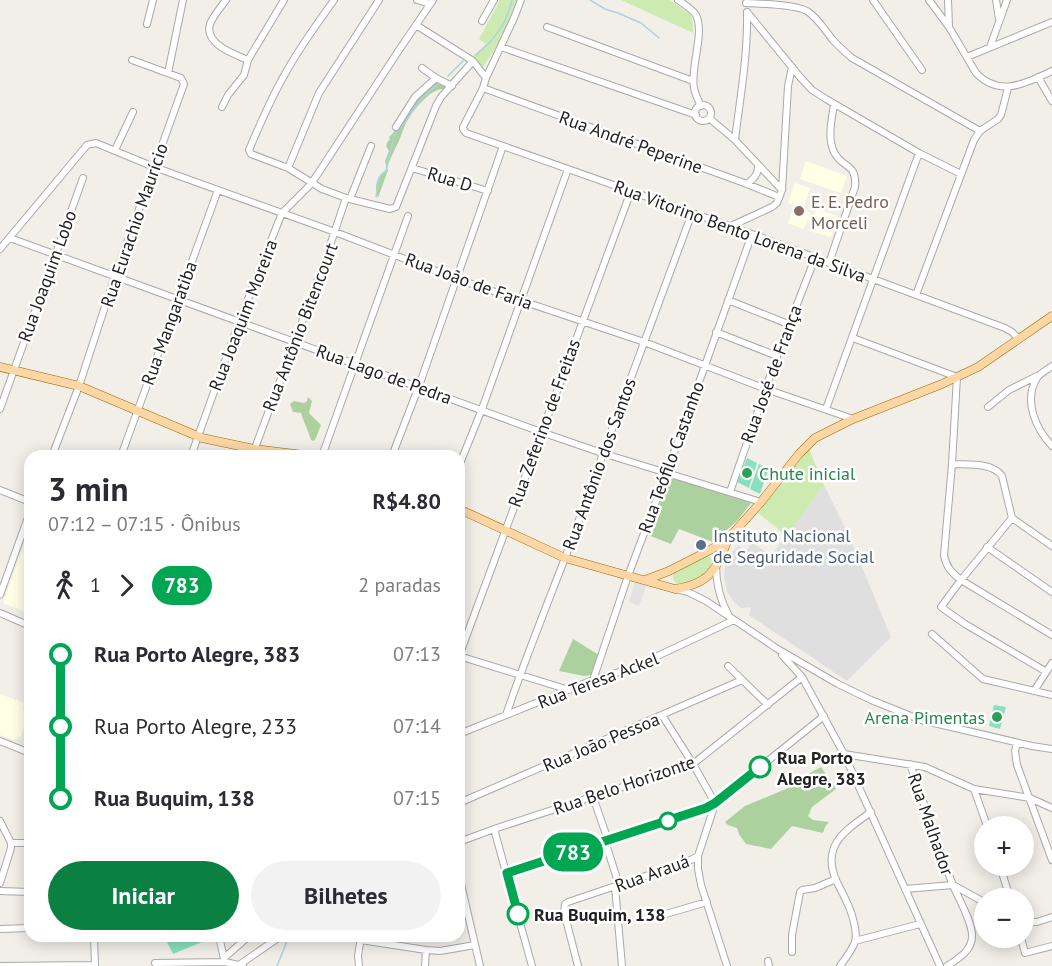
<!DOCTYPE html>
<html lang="pt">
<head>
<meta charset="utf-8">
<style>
  body { margin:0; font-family:"PT Sans",sans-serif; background:#f2f2f3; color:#2b2b33; height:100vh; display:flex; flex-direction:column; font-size:22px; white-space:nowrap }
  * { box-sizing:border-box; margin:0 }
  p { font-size:20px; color:#7c7c81 }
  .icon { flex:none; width:33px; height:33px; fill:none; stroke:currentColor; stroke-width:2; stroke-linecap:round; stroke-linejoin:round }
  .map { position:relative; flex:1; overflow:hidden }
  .sheet { position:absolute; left:24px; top:450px; width:441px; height:492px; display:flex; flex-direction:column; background:#fff; border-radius:18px; box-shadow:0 3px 15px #0003 }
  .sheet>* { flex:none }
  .badge { padding:0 12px; border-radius:20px; font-size:21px; line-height:39px }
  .fabs { position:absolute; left:974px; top:816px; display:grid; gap:12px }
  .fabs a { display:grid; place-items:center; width:60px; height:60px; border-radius:50%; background:#fff; box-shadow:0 3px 15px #0003; font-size:30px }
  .map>.badge { position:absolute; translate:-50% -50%; box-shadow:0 0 0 3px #fff }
  .legs { display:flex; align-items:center; gap:9px; height:66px; padding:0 24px; font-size:20px }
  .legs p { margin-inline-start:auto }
  .head { display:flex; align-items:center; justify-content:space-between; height:102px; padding:0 24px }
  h1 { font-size:33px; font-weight:700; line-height:45px }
  .action { display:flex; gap:12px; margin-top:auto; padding:12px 24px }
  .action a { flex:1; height:69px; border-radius:36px; background:#0b8043; color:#fff; font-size:24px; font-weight:700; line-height:69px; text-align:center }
  .action a+a { background:#f2f2f3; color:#2b2b33 }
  ul { padding:0 24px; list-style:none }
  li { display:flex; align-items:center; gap:21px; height:72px; font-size:22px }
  li i { display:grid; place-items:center; width:9px; height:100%; margin:0 8px; background:currentColor }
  li i::after { content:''; width:15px; height:15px; margin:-8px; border:4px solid; border-radius:50%; background:#fff }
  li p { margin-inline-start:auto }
  li:first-child i { background:linear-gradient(#0000 50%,currentColor 0) }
  li:last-child i { background:linear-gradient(currentColor 50%,#0000 0) }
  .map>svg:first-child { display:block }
</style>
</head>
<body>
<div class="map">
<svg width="1052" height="966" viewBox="0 0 1052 966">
  <rect width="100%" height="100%" fill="#f2efe9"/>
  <path fill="#e0dfdf" d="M824,485L850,538L891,637L847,681L749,615L751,607L741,608L734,602L727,591L724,577L725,564L730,554L739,545L745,552L752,542L771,556Z"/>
  <path fill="#ffffe5" d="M806,161L847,176L841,193L800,179Z
    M795,183L810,188L803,210L811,212L809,217L813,218L816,209L837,216L831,237L809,231L812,222L808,220L803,229L788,223L794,206L788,203Z
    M29,530H30V614L3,603Z
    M0,694L24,703L23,710L28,716L21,736L13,740L0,735Z"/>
  <path fill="#cdebb0" d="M499,0H519C509,24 498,46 483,67L472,57L486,44L479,39L497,6Z
    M621,0H670L691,15L693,24V33Z
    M809,449L824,485L787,536L758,513Z
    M708,555L712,559C711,576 692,582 677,584L673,579V574Z"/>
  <path fill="#add19e" d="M437,81L446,86L445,89C430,87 411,113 405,125C402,132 400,140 396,147C393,154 389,160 387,168L388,170L378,198C374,186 376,176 387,169L385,161L389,151L386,146L388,141L390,140L389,137L394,132V130L411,104Z
    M308,397L312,401L309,413L321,425L316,438L314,441L311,440C308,430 304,423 301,413L293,412L290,404L294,401L304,403L307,401Z
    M670,477L752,502L737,521L713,542L679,529L671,544L648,535Z
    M573,639L599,655L591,675L584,676L559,671Z
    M821,767L836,789L812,807L808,816L813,820L829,822L825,827L823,833L792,826L771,849L746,844L739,834L737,828L728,825L725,822L745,806L805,781L806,775Z"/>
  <path fill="#88e0be" d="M747,458L757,463L749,488L737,482Z
    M759,464L768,470L760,494L750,489Z
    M994,705L1006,707L1000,729L989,726Z
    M164,936H205L207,940L173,954Z"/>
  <path fill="#e2e2e2" d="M635,582L646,586L639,606L629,602Z"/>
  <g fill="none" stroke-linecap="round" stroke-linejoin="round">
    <path stroke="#aad3df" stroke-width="1.5" d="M590,0L605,9L618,13L641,23L659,38
      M476,55C495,39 506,25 512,0
      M448,76L463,61
      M376,197L379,178L386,171L394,136L422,98L439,83
      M277,966L289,936"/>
    <g stroke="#a9a9a9" stroke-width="8">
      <path id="minor" d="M226,0C221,7 213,16 210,24C204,44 234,54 248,60
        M334,0C317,24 299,48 285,74C271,98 260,124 249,150L251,154L288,168L322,189L346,198L390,209L396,207L436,106L441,97L473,61
        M417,0L430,4
        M521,0L514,18L486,78L483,88L463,127V129L466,133L752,234L1005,328L1012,332L1019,339
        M678,0C684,4 692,9 696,15C705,33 690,68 694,88C695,94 698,100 701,106
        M873,0L922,70
        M929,0L949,27L976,73C1000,98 1026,83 1052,71
        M948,0L949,26
        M996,0L999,19
        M746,3C762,4 794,4 807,11C817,17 825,30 832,39C838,46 845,52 852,58L980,131
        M747,12L800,77L812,90L826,99L919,153L961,174
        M482,21L494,0
        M147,24L153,0
        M416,25L473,61L486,78
        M547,27L693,81
        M501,47L696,115
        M990,47L1007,0
        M967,57L1052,22
        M422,68L436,78L452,86
        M168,73L183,0
        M1038,77L1052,101
        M483,88L747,184L779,197
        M695 113a8 8 0 1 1 16 0a8 8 0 1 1-16 0Z
        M222,107L228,95L244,75L248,60L284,0
        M709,118L735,140L782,190
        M396,127L415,97L436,78
        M735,140C740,98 748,55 747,12
        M115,150L133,112
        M288,168L319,93L379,0
        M412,168L488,191
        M747,184C754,178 758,175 758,166
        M350,199L371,146
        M731,226L772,207L777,203L782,190L788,86L792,67
        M10,238L541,432L602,453L761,502
        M0,249L87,145L96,143L154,167L335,232L457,279L644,342L766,389L853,419
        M829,263L855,187C857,162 842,169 834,152C827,138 832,118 834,104
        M916,295L974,140L980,131L998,119L1001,115L1008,88
        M728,300L788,324
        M716,332L777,356
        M853,338L957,377L952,464L944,555C946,567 952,573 961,580L1052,635
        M1052,366C1047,370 1040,373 1037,378C1023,401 1036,429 1052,446
        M988,407L1009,390L1037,376
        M0,409L83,178
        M826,409L919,153
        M52,456L79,386L115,276L184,84L181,78L132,60
        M121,456L218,190
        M191,456L239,322L278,223L282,213L311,184L321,169L399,50L433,0
        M252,456L324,263L346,198
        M322,456L408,216
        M392,456L419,386L503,146
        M952,464C968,465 992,462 1002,476L1012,518
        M459,466L482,409L568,169
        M0,490L30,502
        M730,492L777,356L815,258
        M1012,518L961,580L941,607L965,624L1045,671
        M1012,518L1052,546
        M987,547L1052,592
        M716,565C716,584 720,600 729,616
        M676,589L688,592L706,601L776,648L838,684L871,700L921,720L1032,746L1052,749
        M0,595L30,512
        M0,613L30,626
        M932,634L983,679L1052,695
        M782,655L802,677L844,754L940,966
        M459,656L631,191
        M459,656L569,690
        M728,666L768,705
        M593,680L628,576L667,472L752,234
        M1034,691L1052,663
        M506,715C524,662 545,610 565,558C607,443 649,327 692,213
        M662,715L693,764L715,803
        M459,734L593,680L632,668L734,620
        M0,741L30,753
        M1017,743L1015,751L1017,765L1052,860
        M844,754L925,767L974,789L1030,798L1052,808
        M910,764C924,804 937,843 952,883C957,896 972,921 972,935C973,950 958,959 947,966
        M974,789L987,826
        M593,797L608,840
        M459,803L742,680
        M715,804L698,856V869L701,885L727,966
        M0,821L11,843V848L0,883
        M494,829L532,966
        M605,841L619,885
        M459,842L494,829L693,764L802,677
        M11,843H30
        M1000,866L1010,898
        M507,873L706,808L715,803L824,716
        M459,876L480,966
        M953,885L984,902
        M615,887L622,966
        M905,889L953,885
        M0,891L30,892
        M659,916L707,902
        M1023,922H1037L1052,917
        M0,929L30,928
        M94,936L95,966
        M219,936L224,959
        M1021,938L1025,953L1052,946
        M361,940L426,950L440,951L475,945
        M855,941L920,924
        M792,952V935L800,892L802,890L815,888L836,879
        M224,958L249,936
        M768,961L769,966
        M155,963L225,962L243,966
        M239,965L281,936
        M0,966L95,965
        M359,966L358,956L361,936
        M425,966L426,950
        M578,966L564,912L565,904L568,902L687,862L698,856
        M840,966C845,959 852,950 855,942C857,935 855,926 853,919C850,905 842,893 836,880C821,845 846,830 871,812"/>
    </g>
    <g stroke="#a06b00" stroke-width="9">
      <path id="major" d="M0,367L79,386L202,438L254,449L312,456
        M459,509L565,558L675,589C688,587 705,582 713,570C720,562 723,550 728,540
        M645,580L669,571L710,550L728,539L761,502L799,454L815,438L853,419L942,384L978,367L1052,316"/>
    </g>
    <use href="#minor" stroke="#fff" stroke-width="6"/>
    <use href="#major" stroke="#fcd6a4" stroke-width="8"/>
  </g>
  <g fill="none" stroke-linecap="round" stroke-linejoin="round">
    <g stroke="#fff" stroke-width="14">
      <path id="line-1" d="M518,914L507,873L706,808L715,803L760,767"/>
    </g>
    <use href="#line-1" stroke="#00a651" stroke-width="9"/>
  </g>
  <circle fill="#8d6e63" stroke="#fff" stroke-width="2" cx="799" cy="211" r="6"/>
  <g fill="#2e9e5b" stroke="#fff" stroke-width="2">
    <circle cx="747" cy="473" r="6"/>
    <circle cx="997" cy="717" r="6"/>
  </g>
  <circle fill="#5c6f8a" stroke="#fff" stroke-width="2" cx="701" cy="545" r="6"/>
  <g fill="#fff" stroke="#00a651" stroke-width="3">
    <circle cx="760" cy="767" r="10"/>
    <circle cx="668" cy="821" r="8"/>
    <circle cx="518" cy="914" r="10"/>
  </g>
  <g text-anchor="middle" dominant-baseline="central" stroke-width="5" stroke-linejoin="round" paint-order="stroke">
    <g font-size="18" fill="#222" stroke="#fff">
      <text transform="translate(631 142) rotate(20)">Rua André Peperine</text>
      <text transform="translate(450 179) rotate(17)">Rua D</text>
      <text transform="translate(134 225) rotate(-71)">Rua Eurachio Maurício</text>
      <text transform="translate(740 231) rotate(20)">Rua Vitorino Bento Lorena da Silva</text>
      <text transform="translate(47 276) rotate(-70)">Rua Joaquim Lobo</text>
      <text transform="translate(469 281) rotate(20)">Rua João de Faria</text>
      <text transform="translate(243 315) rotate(-69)">Rua Joaquim Moreira</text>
      <text transform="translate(169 323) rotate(-70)">Rua Mangaratiba</text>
      <text transform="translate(300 327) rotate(-69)">Rua Antônio Bitencourt</text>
      <text transform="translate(384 374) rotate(20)">Rua Lago de Pedra</text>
      <text transform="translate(771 374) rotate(-70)">Rua José de França</text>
      <text transform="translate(544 423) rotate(-70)">Rua Zeferino de Freitas</text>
      <text transform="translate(671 457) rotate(-70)">Rua Teófilo Castanho</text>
      <text transform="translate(599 464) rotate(-70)">Rua Antônio dos Santos</text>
      <text transform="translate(598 680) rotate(-21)">Rua Teresa Ackel</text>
      <text transform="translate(601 742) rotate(-23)">Rua João Pessoa</text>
      <text transform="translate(624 785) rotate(-19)">Rua Belo Horizonte</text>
      <text transform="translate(931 824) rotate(71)">Rua Malhador</text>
      <text transform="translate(652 873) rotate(-20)">Rua Arauá</text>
    </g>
    <g font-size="18" fill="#785e54" stroke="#fff" text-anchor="start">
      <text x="811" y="201">E. E. Pedro<tspan x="811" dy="21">Morceli</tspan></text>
    </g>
    <g font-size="18" fill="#27864d" stroke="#fff" text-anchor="start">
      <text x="759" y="473">Chute inicial</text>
      <text x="985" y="717" text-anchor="end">Arena Pimentas</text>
    </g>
    <g font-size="18" fill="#4e5e75" stroke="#fff" text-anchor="start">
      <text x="713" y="535">Instituto Nacional<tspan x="713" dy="21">de Seguridade Social</tspan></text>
    </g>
    <g font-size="18" font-weight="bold" fill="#222" stroke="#fff" text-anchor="start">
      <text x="777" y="757">Rua Porto<tspan x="777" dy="21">Alegre, 383</tspan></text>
      <text x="534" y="914">Rua Buquim, 138</text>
    </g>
  </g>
</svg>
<div class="fabs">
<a>+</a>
<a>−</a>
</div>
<b class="badge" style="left:573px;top:852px;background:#00a651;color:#fff">783</b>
<section class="sheet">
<div class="head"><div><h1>3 min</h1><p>07:12 – 07:15 · Ônibus</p></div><b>R$4.80</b></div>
<div class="legs"><svg class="icon" aria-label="walk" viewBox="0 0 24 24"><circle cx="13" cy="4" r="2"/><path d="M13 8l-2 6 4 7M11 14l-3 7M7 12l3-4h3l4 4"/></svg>1<svg class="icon" aria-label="forward" viewBox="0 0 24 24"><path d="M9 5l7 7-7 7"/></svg><b class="badge" style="background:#00a651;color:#fff">783</b><p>2 paradas</p></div>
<ul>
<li><i style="color:#00a651"></i><b>Rua Porto Alegre, 383</b><p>07:13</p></li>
<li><i style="color:#00a651"></i><span>Rua Porto Alegre, 233</span><p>07:14</p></li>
<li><i style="color:#00a651"></i><b>Rua Buquim, 138</b><p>07:15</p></li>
</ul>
<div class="action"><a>Iniciar</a><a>Bilhetes</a></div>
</section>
</div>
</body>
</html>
